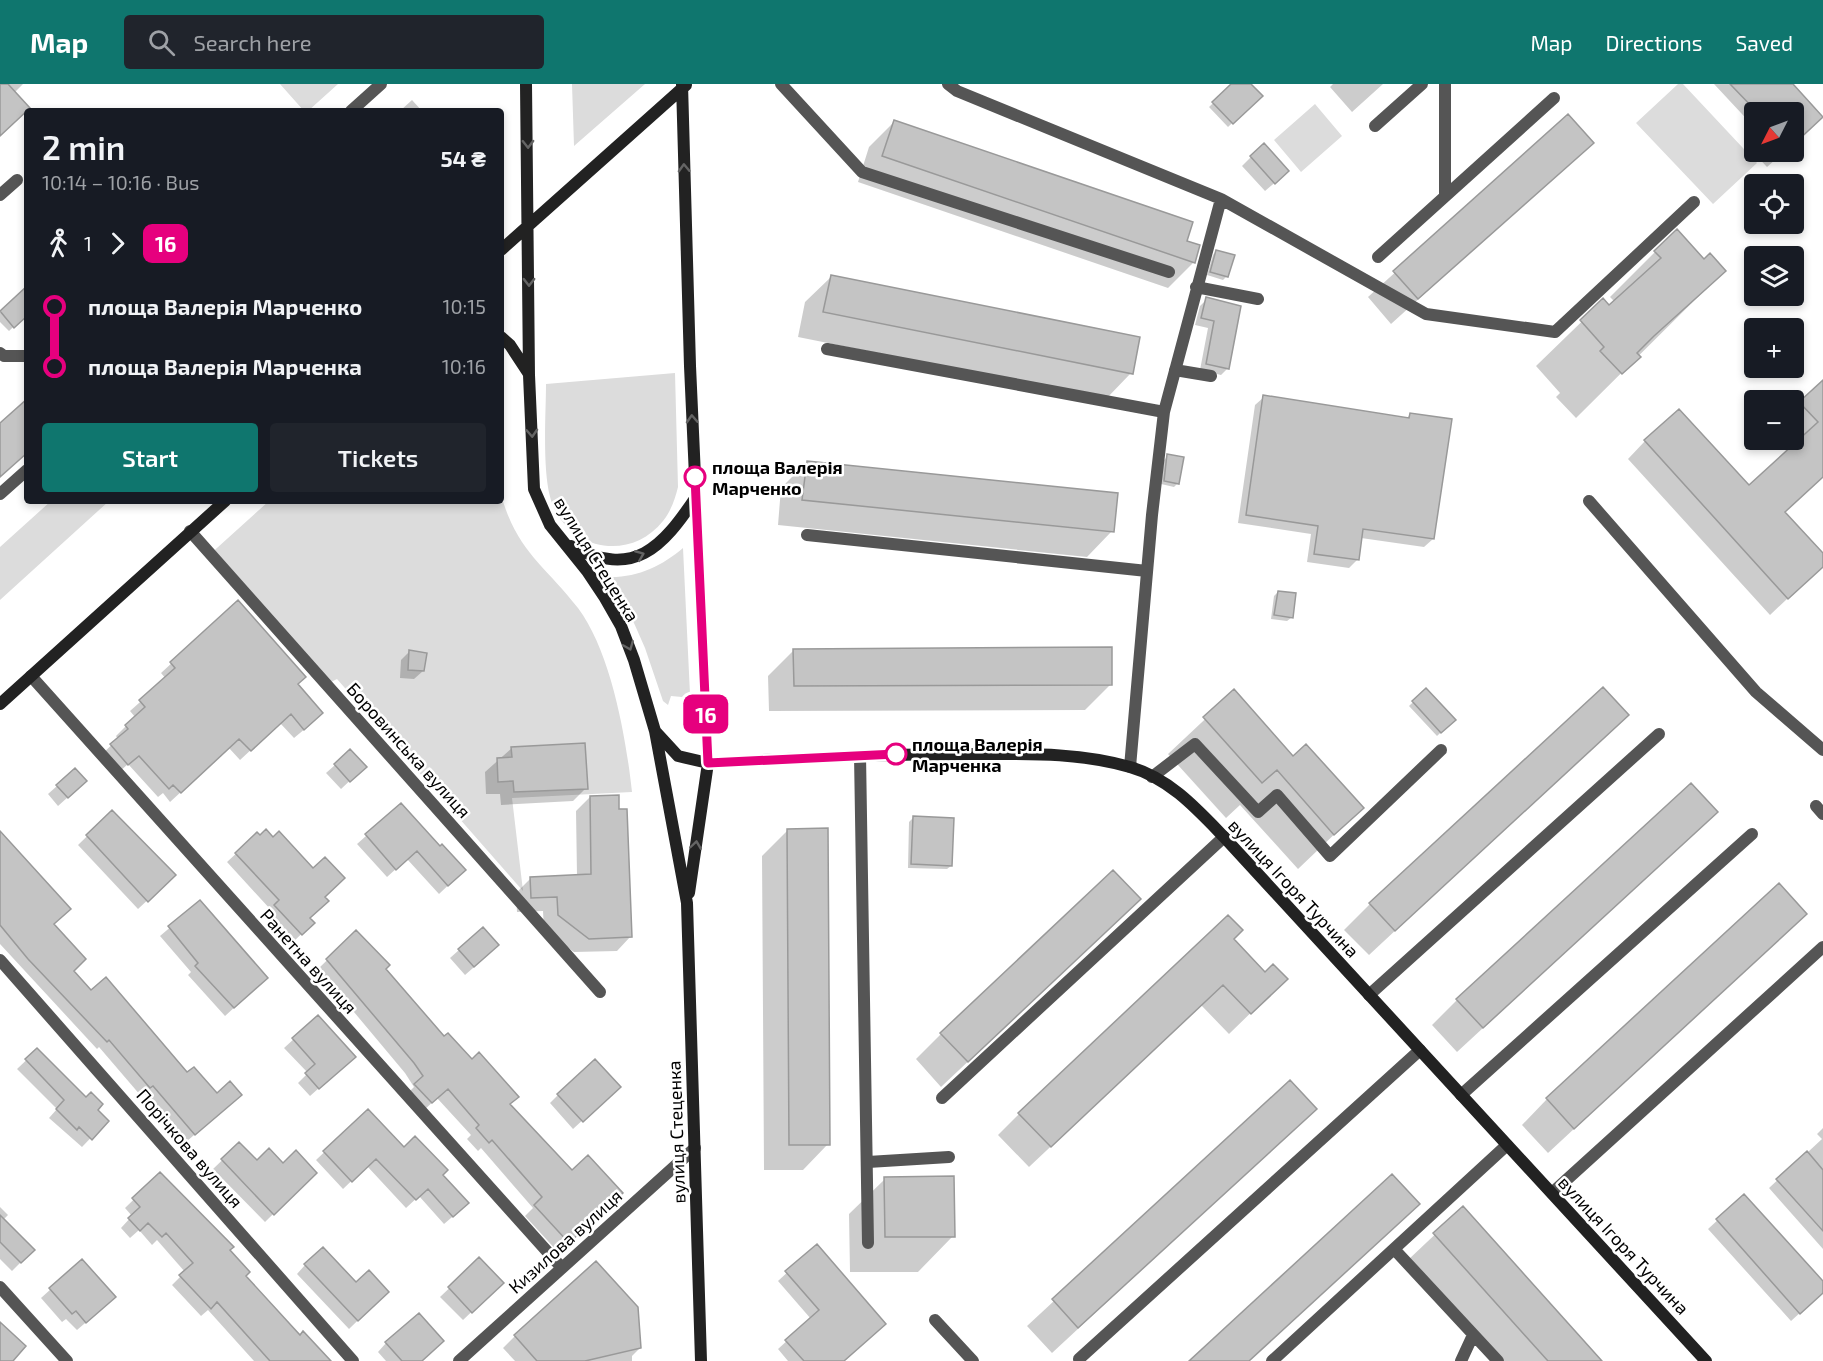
<!DOCTYPE html>
<html lang="en">
<head>
<meta charset="utf-8">
<style>
  body { margin:0; font-family:"Exo 2",sans-serif; background:#20242c; color:#f1f3f6; height:100vh; display:flex; flex-direction:column; font-size:22px; white-space:nowrap }
  * { box-sizing:border-box; margin:0 }
  p { font-size:20px; color:#9ea1a6 }
  .icon { flex:none; width:33px; height:33px; fill:none; stroke:currentColor; stroke-width:2; stroke-linecap:round; stroke-linejoin:round }
  .map { position:relative; flex:1; overflow:hidden }
  .side { position:absolute; left:24px; top:24px; width:480px; height:396px; display:flex; flex-direction:column; background:#171b24; border-radius:6px; box-shadow:0 3px 9px #0003 }
  .side>* { flex:none }
  .badge { padding:0 12px; border-radius:9px; font-size:21px; line-height:39px }
  .needle { width:39px; rotate:228deg }
  .tools { position:absolute; left:1744px; top:18px; display:grid; gap:12px }
  .tools a { display:grid; place-items:center; width:60px; height:60px; border-radius:6px; background:#171b24; box-shadow:0 3px 9px #0003; font-size:30px }
  .map>.badge { position:absolute; translate:-50% -50%; box-shadow:0 0 0 3px #fff }
  .legs { display:flex; align-items:center; gap:9px; height:66px; padding:0 18px; font-size:20px }
  .legs p { margin-inline-start:auto }
  .overview { display:flex; align-items:center; justify-content:space-between; height:102px; padding:0 18px }
  h1 { font-size:33px; font-weight:600; line-height:45px }
  .action { display:flex; gap:12px; margin-top:auto; padding:12px 18px }
  .action a { flex:1; height:69px; border-radius:6px; background:#0f766e; color:#fff; font-size:24px; font-weight:600; line-height:69px; text-align:center }
  .action a+a { background:#20242c; color:#f1f3f6 }
  ul { padding:0 18px; list-style:none }
  li { display:flex; align-items:center; gap:21px; height:60px; font-size:22px }
  li i { display:grid; place-items:center; width:9px; height:100%; margin:0 8px; background:currentColor }
  li i::after { content:''; width:15px; height:15px; margin:-8px; border:4px solid; border-radius:50%; background:#171b24 }
  li p { margin-inline-start:auto }
  li:first-child i { background:linear-gradient(#0000 50%,currentColor 0) }
  li:last-child i { background:linear-gradient(currentColor 50%,#0000 0) }
  header { display:flex; align-items:center; gap:36px; box-sizing:border-box; height:84px; padding:0 30px; background:#0f766e; color:#fff }
  header strong { font-size:28px }
  nav { display:flex; gap:33px; margin-inline-start:auto; font-size:21px }
  .search { width:420px; height:54px; background:#20242c; display:flex; align-items:center; gap:15px; box-sizing:border-box; padding:0 21px; border-radius:6px; color:#9ea1a6; font-size:22px }
  .map>svg:first-child { display:block }
</style>
</head>
<body>
<header>
<strong>Map</strong>
<div class="search"><svg class="icon" aria-label="search" viewBox="0 0 24 24"><circle cx="10" cy="10" r="6"/><path d="M15 15l6 6"/></svg>Search here</div>
<nav><a>Map</a><a>Directions</a><a>Saved</a></nav>
</header>
<div class="map">
<svg width="1823" height="1277" viewBox="0 0 1823 1277">
  <rect width="100%" height="100%" fill="#fff"/>
  <path fill="#dcdcdc" d="M280,0H338L308,27H304Z
    M572,0H645L574,62Z
    M1678,0H1683L1757,79L1713,120L1636,39Z
    M1315,20L1342,52L1301,88L1274,56Z
    M675,289L678,403C675,415 671,427 663,437C632,476 575,468 554,424C541,397 546,332 546,300Z
    M501,411C518,469 544,480 578,524C611,568 626,653 632,708L512,714L523,807L337,595L321,603L207,473L269,417H501Z
    M51,417H109L0,516V463Z
    M683,464L690,610L681,622L682,613L671,612L668,621L663,617L645,564L630,530L608,493C637,494 662,482 683,464Z"/>
  <path fill="#0003" d="M0,0H23L14,9L0,50Z
    M1233,0H1249L1260,12L1228,43L1209,23Z
    M1333,0H1383L1352,28L1330,3Z
    M1714,0H1791L1821,32L1794,58V28H1755V44Z
    M412,16L422,27H400Z
    M1568,32L1591,59L1391,240L1368,213Z
    M895,37L1185,158L1194,178L1168,204L858,98L869,63Z
    M1755,60V68H1784L1767,83L1750,65Z
    M1263,61L1279,95L1265,107L1242,82Z
    M1216,167L1227,192L1223,196L1207,191L1213,171Z
    M1655,168L1704,177L1724,187L1576,334L1556,313L1560,309L1536,282L1603,217L1609,223L1615,218L1610,213Z
    M831,193L1131,289L1106,315L798,253L805,218Z
    M19,211L27,219V230L9,247L0,238V229Z
    M1207,215L1240,223L1228,284L1221,291L1200,286L1208,244L1195,241L1200,222Z
    M1823,298V393L1784,428L1823,471V481L1770,531L1628,375L1645,357L1749,404L1801,356L1794,348V325Z
    M1264,313L1406,335L1410,331L1433,455L1424,463L1361,454L1358,475L1349,484L1307,478L1311,450L1238,439L1255,321Z
    M1168,372L1178,399L1174,403L1161,400L1164,376Z
    M807,378L1112,447L1087,473L778,441L781,404Z
    M1278,508L1291,534L1287,537L1271,535L1274,512Z
    M238,518L297,600L312,639L294,654L280,639L240,676L229,664L170,718L163,709L158,713L128,680L118,689L101,671L118,655L116,652L135,633L130,627L166,595L161,589Z
    M794,566L1111,600L1085,626L769,627L768,592Z
    M409,568L423,587L414,595L400,594L401,576Z
    M1426,606L1454,636L1437,652L1409,622Z
    M1234,608L1293,674L1362,724L1298,785L1240,721L1226,734L1168,670Z
    M1627,631L1369,871L1344,846L1370,820Z
    M512,664L586,704L573,717L501,721L500,710H486L485,688Z
    M335,681L356,691L341,705L326,689Z
    M75,686L77,705L58,722L48,710Z
    M590,713L631,852L617,867L574,868L544,846L543,827L517,828L516,809L530,795L577,792L576,727Z
    M401,721L440,765L456,794L439,810L407,775L387,793L357,760Z
    M112,728L165,800L138,825L78,761Z
    M913,734L951,782L947,785L908,784L909,738Z
    M788,746L828,1060L803,1086H764L762,772Z
    M257,750L323,813L309,835L313,839L293,858L267,830L271,826L227,778Z
    M0,752L53,841L72,887L91,908L187,990L231,1019L186,1058L144,1009L141,1012L99,963L97,965L0,860Z
    M1690,753L1457,968L1432,941L1457,916Z
    M200,818L258,902L225,932L188,891L191,888L160,852Z
    M1113,841L941,1003L916,975L941,950Z
    M356,848L384,885L444,954L571,1088L611,1118L558,1168L525,1132L533,1124L481,1064L478,1067L467,1055L471,1051L437,1014L422,1028L406,1011L414,1003L405,989L318,885Z
    M1232,855L1265,890L1264,916L1229,950L1201,921L1029,1083L998,1051L1019,1030Z
    M1779,855L1548,1069L1522,1041L1547,1015Z
    M459,866L489,870L465,891L450,874Z
    M318,933L345,981L310,1012L298,999L308,989L284,964Z
    M37,966L107,1037L82,1063L49,1034L57,1025L17,985Z
    M1290,998L1315,1025L1052,1269L1027,1242Z
    M558,1011H610L573,1045L550,1019Z
    M368,1027L404,1065L441,1091L458,1128L444,1140L419,1112L406,1124L367,1082L343,1105L316,1076Z
    M1823,1044V1165L1769,1104L1822,1055L1817,1050Z
    M239,1060L256,1078L315,1089L265,1138L213,1085Z
    M160,1090L228,1166L244,1192L300,1253L329,1277H254L208,1226L201,1232L172,1201L185,1188L157,1156L152,1161L139,1146L130,1154L121,1144L132,1132L125,1124Z
    M885,1095L953,1152L918,1188H850L849,1130Z
    M1744,1112L1823,1200V1208L1791,1237L1708,1145Z
    M0,1123L8,1131L3,1136L33,1166L12,1187L0,1175Z
    M1463,1124L1600,1277H1499L1408,1176Z
    M816,1162L843,1277H788L778,1265L811,1235L778,1197Z
    M479,1176L502,1199L463,1236L440,1213Z
    M82,1177L105,1222L77,1246L66,1235L62,1238L41,1214Z
    M305,1181L356,1200L387,1208L349,1245L297,1190Z
    M515,1252L640,1264L632,1272V1277H515L503,1264Z
    M386,1259L421,1277H386L378,1268Z"/>
  <path fill="#c4c4c4" stroke="#999" stroke-width="1.5" d="M0,0H8L30,24L0,52Z
    M1231,0H1251L1263,12L1233,40L1212,18Z
    M1730,0H1793L1823,33L1794,60V28H1757Z
    M1568,30L1594,59L1418,215L1393,187Z
    M894,36L1193,138L1187,157L1200,161L1195,179L882,72Z
    M1264,59L1289,87L1275,100L1250,72Z
    M1677,145L1704,175L1710,169L1726,187L1654,252L1637,269L1641,273L1622,290L1600,267L1604,263L1580,236L1603,214L1609,221L1661,174L1654,167Z
    M1216,166L1235,171L1228,193L1210,188Z
    M831,191L1140,253L1133,290L823,228Z
    M27,202V232L14,244L0,227Z
    M1206,213L1241,222L1229,285L1206,280L1214,237L1201,234Z
    M1823,296V393L1785,428L1823,469V483L1788,515L1644,356L1679,325L1749,401L1818,338L1799,318Z
    M1263,311L1409,334L1410,329L1452,335L1434,455L1363,445L1359,476L1314,470L1318,442L1246,431Z
    M27,315V369L0,393V339Z
    M1167,370L1184,373L1179,400L1164,397Z
    M807,377L1118,409L1114,448L802,416Z
    M1278,507L1296,509L1293,534L1274,531Z
    M238,516L306,593L298,600L323,629L304,646L291,630L251,667L239,655L181,709L173,701L169,705L139,672L128,681L110,660L128,645L125,641L145,623L139,616L175,584L170,578Z
    M1112,563V601L794,602L793,565Z
    M409,566L427,569L424,587L408,586Z
    M1603,603L1629,631L1395,847L1369,819Z
    M1426,604L1456,636L1441,649L1412,617Z
    M1234,605L1293,672L1306,660L1364,724L1334,751L1277,686L1262,699L1203,633Z
    M585,659L588,705L514,708L513,697L498,698L497,674L512,673L511,663Z
    M350,665L367,683L350,698L334,680Z
    M75,684L87,697L68,714L56,701Z
    M1691,699L1718,728L1483,944L1456,915Z
    M619,711V725H627L632,853L589,855L558,831L557,813L531,814L530,793L591,790L590,712Z
    M401,719L440,762L442,760L466,786L448,802L417,767L396,786L365,750Z
    M112,726L176,791L148,818L86,751Z
    M913,732L954,734L952,782L911,780Z
    M828,744L830,1061H789L787,745Z
    M266,745L273,753L279,747L313,784L325,773L345,794L325,813L329,817L310,834L315,839L302,851L274,821L279,816L235,769L257,748L260,751Z
    M0,747L71,825L54,840L86,875L74,887L91,906L106,893L187,988L194,983L217,1009L230,997L242,1011L195,1051L153,1002L150,1004L109,956L107,958L28,875L0,841Z
    M1113,786L1141,815L968,978L940,949Z
    M1779,799L1807,830L1574,1045L1546,1014Z
    M200,816L268,894L234,924L195,882L198,879L168,842Z
    M1228,831L1243,846L1234,855L1265,888L1273,880L1288,895L1251,930L1223,901L1051,1063L1018,1029Z
    M483,843L499,861L474,883L458,865Z
    M356,846L390,881L386,885L444,952L448,949L472,975L479,968L519,1013L510,1020L572,1086L588,1071L623,1109L569,1159L534,1121L542,1113L492,1056L489,1059L476,1044L479,1041L448,1005L432,1019L414,1000L423,992L414,979L326,875Z
    M318,931L356,973L319,1005L305,989L315,980L292,954Z
    M37,964L86,1013L91,1008L103,1020L98,1026L109,1037L92,1056L79,1043L77,1046L56,1025L64,1016L25,975Z
    M595,975L621,1003L583,1038L557,1010Z
    M1290,996L1317,1025L1078,1244L1052,1215Z
    M368,1025L404,1063L415,1052L448,1086L443,1091L469,1119L453,1133L428,1105L416,1116L376,1075L352,1098L323,1067Z
    M239,1058L257,1076L269,1064L283,1079L296,1066L317,1089L274,1131L221,1075Z
    M1807,1067L1823,1086V1147L1776,1095Z
    M160,1088L234,1163L230,1166L250,1188L246,1192L300,1251L303,1247L331,1277H270L217,1218L211,1225L179,1191L193,1179L166,1149L162,1153L148,1139L140,1147L128,1134L140,1123L132,1114Z
    M1392,1090L1420,1120L1249,1277H1189Z
    M954,1092L955,1153H885L884,1093Z
    M1744,1110L1823,1197V1209L1800,1230L1716,1135Z
    M1463,1122L1602,1277H1548L1433,1149Z
    M0,1131L35,1166L21,1179L0,1158Z
    M817,1160L886,1240L844,1277H804L785,1256L819,1226L785,1187Z
    M323,1163L356,1198L369,1186L389,1208L358,1237L304,1180Z
    M479,1173L504,1199L472,1229L448,1203Z
    M82,1175L116,1213L86,1239L76,1227L72,1230L49,1204Z
    M596,1177L638,1223L641,1264L585,1277H537L514,1251Z
    M419,1229L444,1257L422,1277H402L385,1258Z
    M0,1238L26,1262L13,1277H0Z"/>
  <g fill="none" stroke-linecap="round" stroke-linejoin="round">
    <path stroke="#555" stroke-width="12" d="M781,0L862,88L1169,188
      M948,0L957,7L1221,115L1426,230L1555,248L1694,118
      M1445,0V111
      M351,27L381,0
      M1375,42L1422,0
      M0,111L17,96
      M1378,173L1554,14
      M1196,203L1258,215
      M827,265L1164,328
      M0,269L4,272H27
      M1175,286L1211,292
      M0,410L27,386
      M1589,417L1756,608L1823,666
      M807,451L1147,487
      M860,671L868,1159
      M1130,683L1152,431L1164,328L1221,115
      M1152,693L1195,660L1258,728L1277,711L1330,772L1441,666
      M1816,722L1823,730
      M1369,911L1659,650
      M1461,1011L1752,750
      M942,1014L1224,753
      M868,1078L949,1073
      M1552,1109L1823,863
      M1394,1165L1498,1277
      M1079,1275L1420,966
      M1272,1277L1507,1061
      M1461,1277L1473,1251"/>
    <path stroke="#555" stroke-width="12" d="M190,447L600,908
      M31,592L562,1184
      M0,876L353,1277
      M0,1203L67,1277
      M935,1236L973,1277
      M459,1277L695,1064"/>
    <path stroke="#222" stroke-width="12" d="M526,0L529,291L534,405L550,441L587,487L605,514L621,542L634,576L655,647L687,819L701,1277
      M682,0L690,282L708,679L689,809
      M501,166L686,1
      M501,253L510,261L529,290
      M571,462C634,495 662,464 696,413
      M0,620L225,417
      M655,647L678,672L708,679C796,674 884,670 972,670C1024,670 1079,668 1130,683C1169,694 1197,725 1224,753L1706,1277"/>
  </g>
  <defs><path id="oneway-chevron" d="M-2-3.5L2.5 0L-2 3.5" fill="none" stroke-width="1.6" stroke-linecap="round" stroke-linejoin="round" transform="scale(1.5)"/></defs>
  <g stroke="#646464">
    <use href="#oneway-chevron" transform="translate(528 60) rotate(89)"/>
    <use href="#oneway-chevron" transform="translate(684 84) rotate(-92)"/>
    <use href="#oneway-chevron" transform="translate(529 198) rotate(90)"/>
    <use href="#oneway-chevron" transform="translate(692 335) rotate(-93)"/>
    <use href="#oneway-chevron" transform="translate(532 349) rotate(87)"/>
    <use href="#oneway-chevron" transform="translate(640 471) rotate(-22)"/>
    <use href="#oneway-chevron" transform="translate(629 562) rotate(68)"/>
    <use href="#oneway-chevron" transform="translate(696 761) rotate(-82)"/>
  </g>
  <g fill="none" stroke-linecap="round" stroke-linejoin="round">
    <g stroke="#fff" stroke-width="14">
      <path id="line-1" d="M695,393L708,679L896,670"/>
    </g>
    <use href="#line-1" stroke="#e6007e" stroke-width="9"/>
  </g>
  <g fill="#fff" stroke="#e6007e" stroke-width="3">
    <circle cx="695" cy="393" r="10"/>
    <circle cx="896" cy="670" r="10"/>
  </g>
  <g text-anchor="middle" dominant-baseline="central" stroke-width="5" stroke-linejoin="round" paint-order="stroke">
    <g font-size="18" font-weight="bold" fill="#000" stroke="#fff" text-anchor="start">
      <text x="712" y="383">площа Валерія<tspan x="712" dy="21">Марченко</tspan></text>
      <text x="912" y="660">площа Валерія<tspan x="912" dy="21">Марченка</tspan></text>
    </g>
    <g font-size="18" fill="#000" stroke="#fff">
      <text transform="translate(597 475) rotate(58)">вулиця Стеценка</text>
      <text transform="translate(409 666) rotate(48)">Боровинська вулиця</text>
      <text transform="translate(1294 804) rotate(47)">вулиця Ігоря Турчина</text>
      <text transform="translate(309 877) rotate(48)">Ранетна вулиця</text>
      <text transform="translate(676 1048) rotate(-92)">вулиця Стеценка</text>
      <text transform="translate(190 1064) rotate(49)">Порічкова вулиця</text>
      <text transform="translate(565 1157) rotate(-42)">Кизилова вулиця</text>
      <text transform="translate(1624 1161) rotate(47)">вулиця Ігоря Турчина</text>
    </g>
  </g>
</svg>
<div class="tools">
<a><svg class="needle" viewBox="-14 -14 28 28"><path d="M0-13l5 13h-10z" fill="#e53935"/><path d="M0 13l5-13h-10z" fill="#9ea1a6"/></svg></a>
<a><svg class="icon" aria-label="locate" viewBox="0 0 24 24"><circle cx="12" cy="12" r="6"/><path d="M12 2v4M12 18v4M2 12h4M18 12h4"/></svg></a>
<a><svg class="icon" aria-label="layers" viewBox="0 0 24 24"><path d="M12 4l9 5-9 5-9-5zM3 14l9 5 9-5"/></svg></a>
<a>+</a>
<a>−</a>
</div>
<b class="badge" style="left:706px;top:630px;background:#e6007e;color:#fff">16</b>
<section class="side">
<div class="overview"><div><h1>2 min</h1><p>10:14 – 10:16 · Bus</p></div><b>54 ₴</b></div>
<div class="legs"><svg class="icon" aria-label="walk" viewBox="0 0 24 24"><circle cx="13" cy="4" r="2"/><path d="M13 8l-2 6 4 7M11 14l-3 7M7 12l3-4h3l4 4"/></svg>1<svg class="icon" aria-label="forward" viewBox="0 0 24 24"><path d="M9 5l7 7-7 7"/></svg><b class="badge" style="background:#e6007e;color:#fff">16</b></div>
<ul>
<li><i style="color:#e6007e"></i><b>площа Валерія Марченко</b><p>10:15</p></li>
<li><i style="color:#e6007e"></i><b>площа Валерія Марченка</b><p>10:16</p></li>
</ul>
<div class="action"><a>Start</a><a>Tickets</a></div>
</section>
</div>
</body>
</html>
